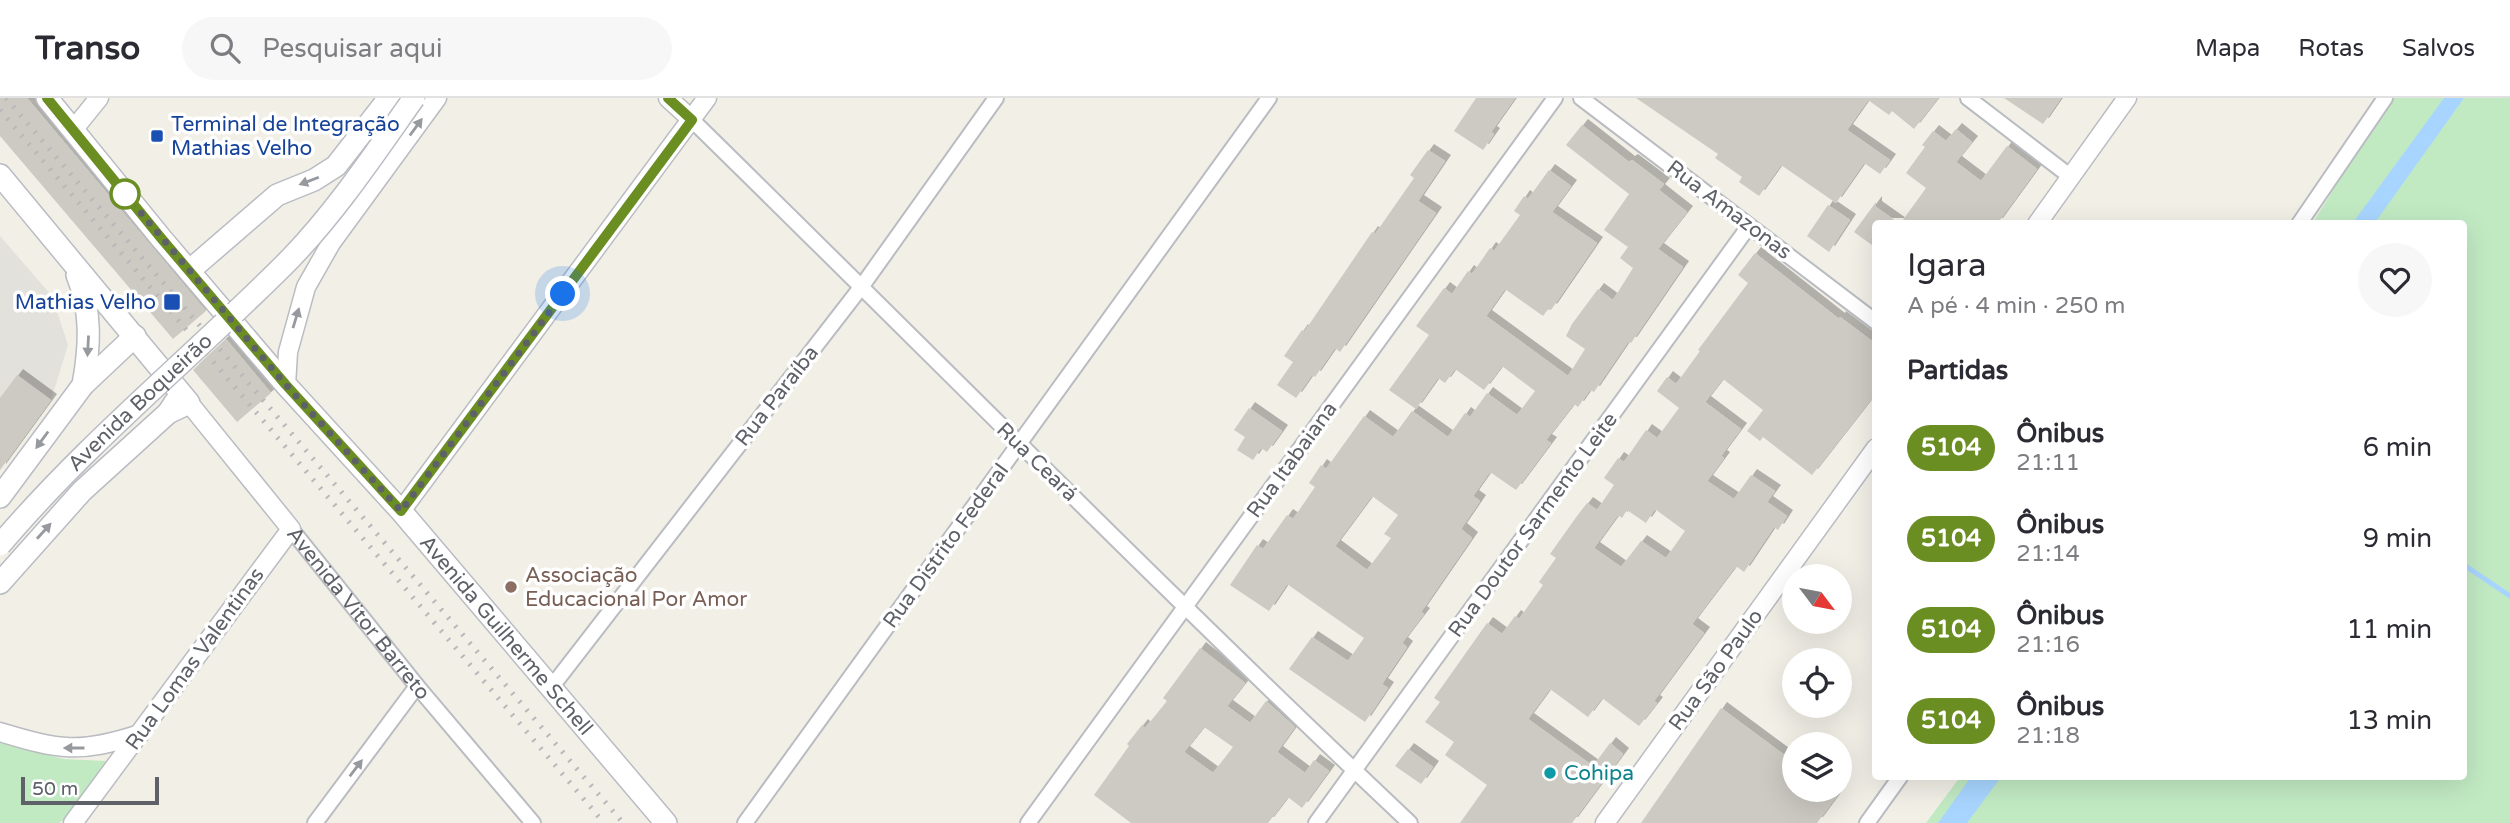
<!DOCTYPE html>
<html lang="pt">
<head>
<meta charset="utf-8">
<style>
  body { margin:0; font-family:"Varela Round",sans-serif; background:#f7f7f7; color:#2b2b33; height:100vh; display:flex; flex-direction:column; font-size:26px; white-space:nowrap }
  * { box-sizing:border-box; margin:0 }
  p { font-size:23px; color:#7c7c81 }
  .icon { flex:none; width:38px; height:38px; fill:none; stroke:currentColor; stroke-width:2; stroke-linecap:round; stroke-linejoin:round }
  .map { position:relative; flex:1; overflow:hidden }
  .panel { position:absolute; left:1872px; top:122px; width:595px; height:560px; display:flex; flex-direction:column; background:#fff; border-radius:7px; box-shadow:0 7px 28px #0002 }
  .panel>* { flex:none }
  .badge { padding:0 14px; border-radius:23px; font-size:24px; line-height:46px }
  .needle { width:46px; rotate:122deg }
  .fabs { position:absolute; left:1782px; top:466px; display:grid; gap:14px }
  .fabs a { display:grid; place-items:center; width:70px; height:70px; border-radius:50%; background:#fff; box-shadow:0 7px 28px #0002; font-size:35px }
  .scale { position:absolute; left:21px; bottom:18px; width:138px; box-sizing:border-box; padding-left:7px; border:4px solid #5e6268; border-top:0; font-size:19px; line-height:24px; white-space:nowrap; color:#5e6268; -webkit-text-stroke:5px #fff; paint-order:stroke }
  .you { position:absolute; width:35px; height:35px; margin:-18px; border:5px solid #fff; border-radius:50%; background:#1a73e8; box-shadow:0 0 0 10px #1a73e833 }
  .map>.badge { position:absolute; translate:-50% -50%; box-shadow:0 0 0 4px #fff }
  h2 { padding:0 35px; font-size:26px; line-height:63px }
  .round { display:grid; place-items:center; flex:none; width:74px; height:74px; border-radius:37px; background:#f7f7f7 }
  .overview { display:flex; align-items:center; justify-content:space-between; height:119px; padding:0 35px }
  h1 { font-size:33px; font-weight:600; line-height:52px }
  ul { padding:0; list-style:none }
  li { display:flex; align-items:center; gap:21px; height:91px; padding:0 35px }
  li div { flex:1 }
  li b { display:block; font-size:26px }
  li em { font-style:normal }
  li .badge { min-width:77px; font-weight:700; text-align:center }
  header { display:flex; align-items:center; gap:42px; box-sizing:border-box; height:98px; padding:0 35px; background:#fff; border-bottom:2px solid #e1e1e2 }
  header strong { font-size:33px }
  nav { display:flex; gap:38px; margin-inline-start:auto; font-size:24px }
  .search { width:490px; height:63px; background:#f7f7f7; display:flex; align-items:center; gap:18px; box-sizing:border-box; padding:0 24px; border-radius:38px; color:#7c7c81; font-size:26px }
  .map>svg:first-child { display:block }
</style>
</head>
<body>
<header>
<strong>Transo</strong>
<div class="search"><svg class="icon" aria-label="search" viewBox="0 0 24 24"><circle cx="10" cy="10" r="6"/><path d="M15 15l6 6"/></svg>Pesquisar aqui</div>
<nav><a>Mapa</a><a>Rotas</a><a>Salvos</a></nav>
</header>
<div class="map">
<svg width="2510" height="725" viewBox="0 0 2510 725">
  <defs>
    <filter id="shadow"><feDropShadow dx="6" dy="-6" stdDeviation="0" flood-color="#0004"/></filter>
  </defs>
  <rect width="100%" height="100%" fill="#f1efe6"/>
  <path fill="#e2e1db" d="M0,138L52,198L68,247L51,302L0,372Z"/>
  <path fill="#c1eac3" d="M2390,0H2510V725H1926L1960,679H2464V126H2312Z
    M0,645L64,661L106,663L67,719L59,725H0Z"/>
  <path fill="#a8d5ff" d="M2444,0H2464L2374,126H2352Z
    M1971,679H2001L1967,725H1938Z"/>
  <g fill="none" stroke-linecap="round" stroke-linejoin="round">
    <path stroke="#a8d5ff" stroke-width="5" d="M2464,467L2510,498"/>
  </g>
  <path fill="#cccac3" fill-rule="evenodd" filter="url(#shadow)" d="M0,0H27L206,213L173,241L0,38Z
    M1476,0H1515L1491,34L1494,36L1483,52L1454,33Z
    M1636,0H1938L1914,31L1892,13L1889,17L1868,2L1847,32L1890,62L1880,76L1864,65L1836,105L1781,67L1759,98L1739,84L1742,79L1715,60L1718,56Z
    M2004,0H2061L2043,26Z
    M1582,27L1629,64L1632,62L1664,86L1659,92L1687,114L1658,151L1683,169L1631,245L1628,244L1594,294L1590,292L1578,309L1574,306L1546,342L1551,345L1516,392L1490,374L1473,398L1480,403L1461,431L1472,440L1421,514L1424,516L1402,545L1407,549L1382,586L1388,590L1365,624L1289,571L1312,539L1348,563L1364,540L1287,486L1269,513L1230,487L1257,447L1263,451L1287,417L1293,421L1315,389L1309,385L1321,367L1326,371L1364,318L1393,339L1412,313L1448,339L1465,315L1470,319L1487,295L1517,317L1535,293L1502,268L1484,292L1455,271L1445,285L1438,280L1416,311L1389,292L1429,237L1416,228L1444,190L1452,196L1468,173L1472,176L1490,150L1494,153L1520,117L1514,113L1524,98L1528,101L1549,72L1571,88L1552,114L1597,145L1551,212L1549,210L1543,218L1505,191L1486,218L1568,278L1585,251L1566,238L1572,226L1598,191L1613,202L1633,170L1620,160L1628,149L1604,132L1629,96L1566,47ZM1372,398L1398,417L1384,436L1391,440L1367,472L1335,448Z
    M1956,31L1972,44L1956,64L1981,83L2007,48L2037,71L1997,126H1876V150L1854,134L1876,104V109L1900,126L1926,90L1906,75L1925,49L1922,47L1933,33L1946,43Z
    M1428,52L1445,63L1418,103L1436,115L1340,254L1335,250L1315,279L1312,277L1296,300L1277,287L1293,264L1284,258L1302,232L1304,234L1372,134L1375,136L1414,80L1410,77Z
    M1828,107L1850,122L1829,154L1807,138Z
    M1755,155L1839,221L1840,219L1876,246V295L1812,377L1763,339L1760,343L1747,333L1763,312L1723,281L1705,304L1741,331L1721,358L1724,360L1707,383L1734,401L1751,377L1775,393L1767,404L1787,418L1778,432L1774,429L1744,474L1736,468L1692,526L1704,535L1654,603L1657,605L1639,628L1602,600L1588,619L1550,591L1528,621L1593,668L1610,645L1623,656L1572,725H1460L1487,687L1445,657L1454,644L1425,624L1440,604L1434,600L1487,525L1502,536L1515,518L1519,521L1543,487L1539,484L1556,460L1550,456L1577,418L1587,405L1597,412L1614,387L1604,380L1618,360L1624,364L1646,332L1657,340L1679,310L1657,293L1667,279L1676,286L1700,253L1698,252L1748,185L1738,177ZM1655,411L1685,433L1666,460L1641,443L1621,469L1594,450L1618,417L1622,420L1627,412L1646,425Z
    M226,241L271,295L237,324L193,272Z
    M17,277L51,302L0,372V300Z
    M1249,310L1282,333L1267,354L1261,350L1253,362L1237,352L1245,339L1234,332Z
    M1200,550L1245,585L1227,608L1250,625L1266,603L1295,629L1277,654L1305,675L1314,662L1329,673L1302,710L1288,699L1268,725H1131L1094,697L1129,648L1127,646L1142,627L1145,630L1167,603L1163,600ZM1204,629L1233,649L1213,675L1184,654Z
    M1721,610L1794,664V691H1842L1817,725H1641Z
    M1408,651L1433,669L1421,686L1395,668Z"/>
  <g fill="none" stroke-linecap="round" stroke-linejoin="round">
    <g stroke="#b9bcc1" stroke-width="18">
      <g id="minor">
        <path d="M1581,0L1876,224"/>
        <path d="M1968,0L2071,79"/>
        <path d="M692,22C931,256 1166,495 1410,725"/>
        <path d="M2299,126L2385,0"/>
        <path id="s1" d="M291,431L417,588L533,725"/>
        <path d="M550,591L862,188L996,0"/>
        <path d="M315,725L417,588"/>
        <path d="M745,725L1269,0"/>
        <path d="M1028,725L1555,0"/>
        <path d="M1316,725L1749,128"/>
        <path d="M1867,725L1900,679"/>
      </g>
    </g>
    <g stroke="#b9bcc1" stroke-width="21">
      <path id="tertiary" d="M668,0L692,22
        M73,32L99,0
        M2037,126L2127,0
        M286,287L288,254L306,189L331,145L437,0
        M401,413L707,0
        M0,634C60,652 79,656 140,636
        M73,725L291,431L189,305
        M1605,725L1876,350"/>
    </g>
    <g stroke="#b9bcc3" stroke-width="24">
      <g id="secondary">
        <path id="s2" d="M47,0L161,140L286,287L401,413L666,725"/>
        <path d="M0,77L189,305L168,315"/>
        <path d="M189,173L277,97L314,82L336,68L389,0"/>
        <path d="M77,177C92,213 90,249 83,287"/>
        <path d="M0,399L83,287L135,238"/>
        <path d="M0,485L82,393L168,315L176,303"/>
      </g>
    </g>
    <use href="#minor" stroke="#fff" stroke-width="14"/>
    <use href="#tertiary" stroke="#fff" stroke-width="18"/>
    <use href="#secondary" stroke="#fff" stroke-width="21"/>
    <path stroke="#b7b8b9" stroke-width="5" stroke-dasharray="2 9" stroke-linecap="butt" d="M6,0L623,725
      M0,12L604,725"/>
    <g stroke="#b9bcc3" stroke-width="24" stroke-linecap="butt">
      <g id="secondary-bridge">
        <path id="s3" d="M0,447C88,343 195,257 291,160C338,111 375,55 414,0"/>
      </g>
    </g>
    <use href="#secondary-bridge" stroke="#fff" stroke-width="21"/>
  </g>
  <defs><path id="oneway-solid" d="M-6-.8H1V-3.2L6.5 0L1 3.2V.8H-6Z" transform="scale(1.75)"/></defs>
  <g fill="#96999d">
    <use href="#oneway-solid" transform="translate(416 29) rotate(-54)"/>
    <use href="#oneway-solid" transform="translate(309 83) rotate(159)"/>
    <use href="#oneway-solid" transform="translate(296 220) rotate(-73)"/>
    <use href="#oneway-solid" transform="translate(88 248) rotate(93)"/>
    <use href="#oneway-solid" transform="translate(42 342) rotate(126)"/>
    <use href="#oneway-solid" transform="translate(44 433) rotate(-48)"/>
    <use href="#oneway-solid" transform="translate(74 650) rotate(180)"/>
    <use href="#oneway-solid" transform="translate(356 670) rotate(-53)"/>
  </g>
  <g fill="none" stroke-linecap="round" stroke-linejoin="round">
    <g stroke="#fff" stroke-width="16">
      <path id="line" d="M47,0L161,140L286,287L401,413L692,22L668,0"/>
    </g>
    <use href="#line" stroke="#6b8e23" stroke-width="10"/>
    <path stroke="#5e6268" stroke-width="7" stroke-dasharray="0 12.6" d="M125,96L286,287L401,413L563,196"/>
  </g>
  <g fill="#1a4fb4" stroke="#fff" stroke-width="2.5">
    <rect x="150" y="31" width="14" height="14" rx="3.5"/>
    <rect x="163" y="195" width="18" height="18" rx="3.5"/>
  </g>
  <circle fill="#fff" stroke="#6b8e23" stroke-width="3.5" cx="125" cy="96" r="14"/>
  <circle fill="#8d6e63" stroke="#fff" stroke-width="2.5" cx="511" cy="489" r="7"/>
  <circle fill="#0f9aa8" stroke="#fff" stroke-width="2.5" cx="1550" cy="675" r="7"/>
  <g text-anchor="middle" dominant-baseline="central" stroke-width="7" stroke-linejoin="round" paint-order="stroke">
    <g font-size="21" fill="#164399" stroke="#fff" text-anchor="start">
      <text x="171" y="26">Terminal de Integração<tspan x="171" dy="24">Mathias Velho</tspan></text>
      <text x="156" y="204" text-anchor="end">Mathias Velho</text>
    </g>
    <g font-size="21" fill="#5e6268" stroke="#fff">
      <text transform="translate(1729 112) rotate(37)">Rua Amazonas</text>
      <text transform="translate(777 298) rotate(-52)">Rua Paraíba</text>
      <text stroke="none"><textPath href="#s3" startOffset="200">Avenida Boqueirão</textPath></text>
      <text transform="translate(1292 362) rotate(-54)">Rua Itabaiana</text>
      <text transform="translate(1037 364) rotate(44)">Rua Ceará</text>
      <text transform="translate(1533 427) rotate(-54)">Rua Doutor Sarmento Leite</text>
      <text transform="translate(946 448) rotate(-54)">Rua Distrito Federal</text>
      <text stroke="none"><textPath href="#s1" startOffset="108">Avenida Vitor Barreto</textPath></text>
      <text stroke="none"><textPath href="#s2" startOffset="707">Avenida Guilherme Schell</textPath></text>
      <text transform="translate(195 561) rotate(-54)">Rua Lomas Valentinas</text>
      <text transform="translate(1716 572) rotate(-54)">Rua São Paulo</text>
    </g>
    <g font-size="21" fill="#785e54" stroke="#fff" text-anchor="start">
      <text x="525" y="477">Associação<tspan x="525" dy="24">Educacional Por Amor</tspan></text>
    </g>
    <g font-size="21" fill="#0d838f" stroke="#fff" text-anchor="start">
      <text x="1564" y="675">Cohipa</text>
    </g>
  </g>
</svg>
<div class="fabs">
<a><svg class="needle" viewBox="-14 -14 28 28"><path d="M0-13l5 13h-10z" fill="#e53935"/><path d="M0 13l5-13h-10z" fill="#7c7c81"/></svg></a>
<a><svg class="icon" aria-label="locate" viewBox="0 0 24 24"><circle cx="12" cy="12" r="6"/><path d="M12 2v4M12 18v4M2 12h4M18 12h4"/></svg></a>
<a><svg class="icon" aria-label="layers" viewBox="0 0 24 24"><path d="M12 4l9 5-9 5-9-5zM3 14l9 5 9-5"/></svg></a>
</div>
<div class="scale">50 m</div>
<div class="you" style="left:563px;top:196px"></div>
<section class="panel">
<div class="overview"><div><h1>Igara</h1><p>A pé · 4 min · 250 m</p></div><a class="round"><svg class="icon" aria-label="heart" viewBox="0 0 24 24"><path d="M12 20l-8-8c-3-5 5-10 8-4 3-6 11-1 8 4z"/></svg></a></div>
<h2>Partidas</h2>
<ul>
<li><span class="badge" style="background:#6b8e23;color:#fff">5104</span><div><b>Ônibus</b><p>21:11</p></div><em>6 min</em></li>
<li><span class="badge" style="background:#6b8e23;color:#fff">5104</span><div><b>Ônibus</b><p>21:14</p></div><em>9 min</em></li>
<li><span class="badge" style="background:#6b8e23;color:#fff">5104</span><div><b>Ônibus</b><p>21:16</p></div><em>11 min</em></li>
<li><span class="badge" style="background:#6b8e23;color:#fff">5104</span><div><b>Ônibus</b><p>21:18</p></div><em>13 min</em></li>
</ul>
</section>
</div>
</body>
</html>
